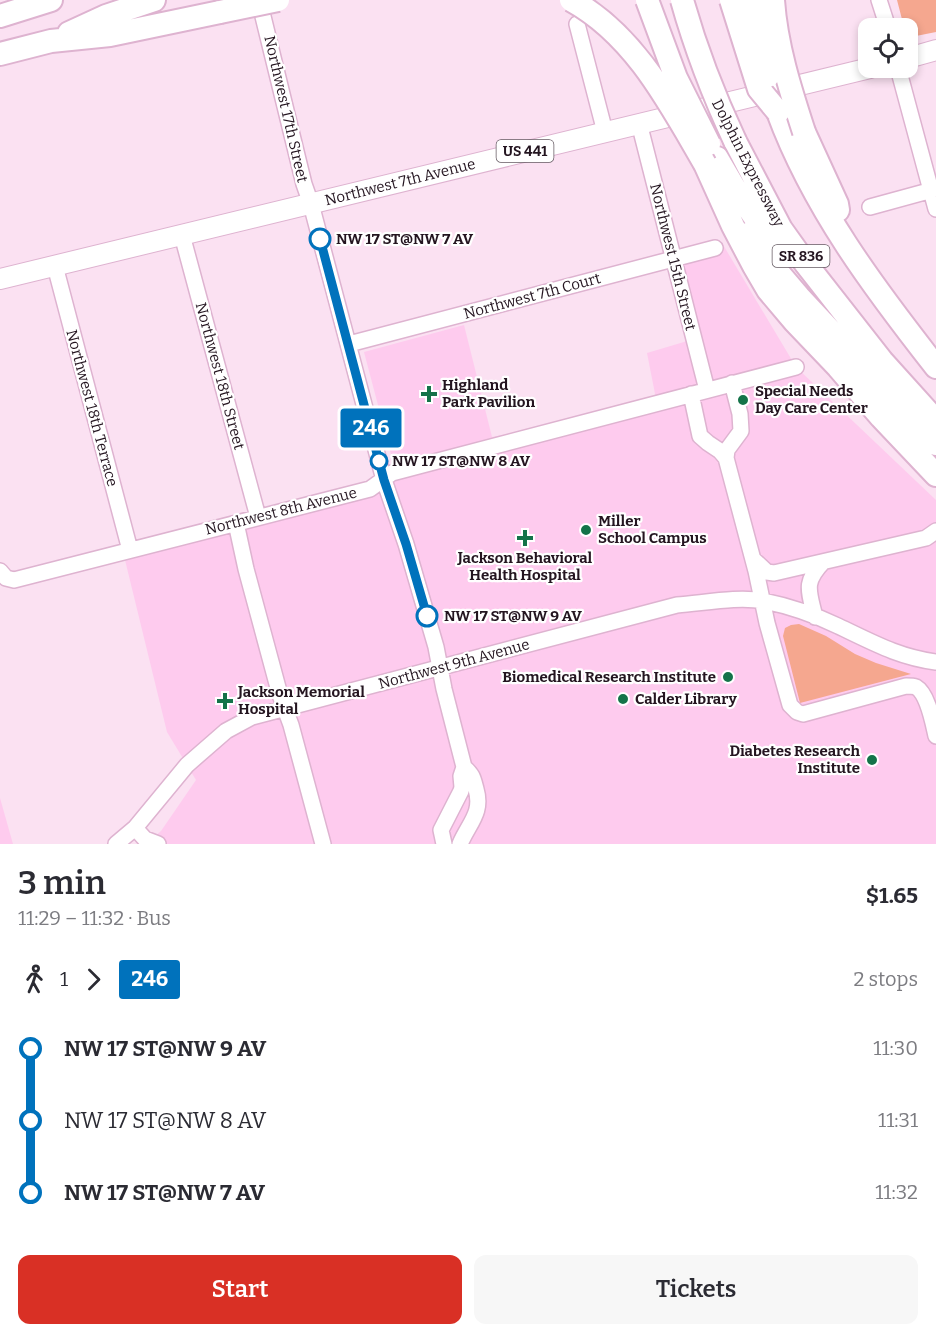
<!DOCTYPE html>
<html lang="en">
<head>
<meta charset="utf-8">
<style>
  body { margin:0; font-family:Bitter,serif; background:#f7f7f7; color:#2b2b33; height:100vh; display:flex; flex-direction:column; font-size:22px; white-space:nowrap }
  * { box-sizing:border-box; margin:0 }
  p { font-size:20px; color:#7c7c81 }
  .icon { flex:none; width:33px; height:33px; fill:none; stroke:currentColor; stroke-width:2; stroke-linecap:round; stroke-linejoin:round }
  .map { position:relative; height:844px; overflow:hidden }
  .drawer { display:flex; flex-direction:column; background:#fff; flex:1 }
  .drawer>* { flex:none }
  .badge { padding:0 12px; border-radius:4px; font-size:21px; line-height:39px }
  .tools { position:absolute; left:858px; top:18px; display:grid; gap:12px }
  .tools a { display:grid; place-items:center; width:60px; height:60px; border-radius:12px; background:#fff; box-shadow:0 3px 9px #0003; font-size:30px }
  .map>.badge { position:absolute; translate:-50% -50%; box-shadow:0 0 0 3px #fff }
  .legs { display:flex; align-items:center; gap:9px; height:66px; padding:0 18px; font-size:20px }
  .legs p { margin-inline-start:auto }
  .head { display:flex; align-items:center; justify-content:space-between; height:102px; padding:0 18px }
  h1 { font-size:33px; font-weight:600; line-height:45px }
  .primary-button { display:flex; gap:12px; margin-top:auto; padding:12px 18px }
  .primary-button a { flex:1; height:69px; border-radius:12px; background:#d93025; color:#fff; font-size:24px; font-weight:600; line-height:69px; text-align:center }
  .primary-button a+a { background:#f7f7f7; color:#2b2b33 }
  ul { padding:0 18px; list-style:none }
  li { display:flex; align-items:center; gap:21px; height:72px; font-size:22px }
  li i { display:grid; place-items:center; width:9px; height:100%; margin:0 8px; background:currentColor }
  li i::after { content:''; width:15px; height:15px; margin:-8px; border:4px solid; border-radius:50%; background:#fff }
  li p { margin-inline-start:auto }
  li:first-child i { background:linear-gradient(#0000 50%,currentColor 0) }
  li:last-child i { background:linear-gradient(currentColor 50%,#0000 0) }
  .map>svg:first-child { display:block }
</style>
</head>
<body>
<div class="map">
<svg width="936" height="844" viewBox="0 0 936 844">
  <rect width="100%" height="100%" fill="#fbe1f2"/>
  <path fill="#fecbee" d="M722,243L796,367L936,500V844H146L161,831L196,780L167,732L125,560L382,492L393,462L364,352L464,325L492,437L657,404L647,353L694,339L673,259Z
    M0,798L13,844H0Z"/>
  <path fill="#f5a78f" d="M897,0H936V32L916,36L904,27Z
    M799,624L826,636L855,654L876,663L911,674L800,703L783,636L785,628L791,625Z"/>
  <g fill="none" stroke-linecap="round" stroke-linejoin="round">
    <g stroke="#deb3d0" stroke-width="18">
      <path id="minor" d="M259,0L304,184L311,204L384,480L406,544L436,647L444,689L464,767C473,775 473,778 476,789C483,813 469,823 460,844
        M879,0L888,28
        M577,24L605,132
        M898,68L936,209
        M639,123L707,390
        M870,207L936,189
        M182,235L258,517
        M55,266L130,550
        M349,344L715,248
        M691,394L700,436L708,443L720,451L726,458L756,571L767,623L790,705L797,712L803,714L906,686C909,686 913,686 916,687C928,694 933,723 936,736
        M726,458L727,450L741,431L740,414L732,383
        M236,523L246,569L280,695L291,725L323,844
        M753,559L767,572L774,573L926,538L936,531
        M0,571L6,578L14,580L370,489L392,473L796,367
        M815,617C809,591 803,583 823,562
        M135,828L145,839L158,844
        M116,844L135,828L187,765L226,731L252,717L677,605C704,603 738,596 764,601C789,606 815,615 838,626C872,642 898,657 936,662
        M444,844L441,830L461,791L462,787L461,776L464,767"/>
    </g>
    <g stroke="#deb3d0" stroke-width="22">
      <path id="major" d="M908,58L936,50
        M0,279L870,68"/>
    </g>
    <g stroke="#deb3d0" stroke-width="26">
      <path id="highway" d="M0,16L51,0
        M69,33L106,16L154,0
        M0,54L51,41L110,35L220,12
        M778,112C813,207 874,288 936,367
        M804,132L837,204L838,210
        M735,141L781,229L806,264L882,361L936,421
        M717,158L734,187L773,244
        M705,164L733,226L754,266L768,290L795,322L838,367L881,417L936,475
        M750,233L776,270L799,297L936,444"/>
    </g>
    <use href="#minor" stroke="#fff" stroke-width="15"/>
    <use href="#major" stroke="#fff" stroke-width="20"/>
    <use href="#highway" stroke="#fff" stroke-width="22"/>
    <g stroke="#deb3d0" stroke-width="26" stroke-linecap="butt">
      <path id="highway-bridge" d="M571,0C635,35 670,104 705,164
        M647,0L676,78L709,144
        M682,0C696,50 713,94 735,141
        M731,0L759,89L778,112
        M752,0L768,76
        M773,0C776,45 790,89 804,132
        M220,12L278,0"/>
    </g>
    <use href="#highway-bridge" stroke="#fff" stroke-width="22"/>
  </g>
  <g fill="none" stroke-linecap="round" stroke-linejoin="round">
    <g stroke="#fff" stroke-width="14">
      <path id="line-1" d="M320,239L384,480L406,544L427,616"/>
    </g>
    <use href="#line-1" stroke="#0072bc" stroke-width="9"/>
  </g>
  <g fill="#fff" stroke="#0072bc" stroke-width="3">
    <circle cx="320" cy="239" r="10"/>
    <circle cx="379" cy="461" r="8"/>
    <circle cx="427" cy="616" r="10"/>
  </g>
  <g fill="#147349" stroke="#fff" stroke-width="2">
    <path d="M426 385h6v6h6v6h-6v6h-6v-6h-6v-6h6z"/>
    <circle cx="743" cy="400" r="6"/>
    <circle cx="586" cy="530" r="6"/>
    <path d="M522 529h6v6h6v6h-6v6h-6v-6h-6v-6h6z"/>
    <circle cx="728" cy="677" r="6"/>
    <circle cx="623" cy="699" r="6"/>
    <path d="M222 692h6v6h6v6h-6v6h-6v-6h-6v-6h6z"/>
    <circle cx="872" cy="760" r="6"/>
  </g>
  <g text-anchor="middle" dominant-baseline="central" stroke-width="4.5" stroke-linejoin="round" paint-order="stroke">
    <g fill="#fff" stroke="#665b63" stroke-width="1.5">
      <rect x="496.5" y="140" width="57" height="22" rx="4.5"/>
      <rect x="772.5" y="245" width="57" height="22" rx="4.5"/>
    </g>
    <g font-size="14" font-weight="bold" fill="#241520">
      <text x="525" y="151">US 441</text>
      <text x="801" y="256">SR 836</text>
    </g>
    <g font-size="15" fill="#241520" stroke="#fff">
      <text transform="translate(286 109) rotate(77)">Northwest 17th Street</text>
      <text transform="translate(748 163) rotate(63)">Dolphin Expressway</text>
      <text transform="translate(400 182) rotate(-14)">Northwest 7th Avenue</text>
      <text transform="translate(673 257) rotate(76)">Northwest 15th Street</text>
      <text transform="translate(532 296) rotate(-15)">Northwest 7th Court</text>
      <text transform="translate(220 376) rotate(75)">Northwest 18th Street</text>
      <text transform="translate(92 408) rotate(75)">Northwest 18th Terrace</text>
      <text transform="translate(281 511) rotate(-14)">Northwest 8th Avenue</text>
      <text transform="translate(454 664) rotate(-15)">Northwest 9th Avenue</text>
    </g>
    <g font-size="15" font-weight="bold" fill="#241520" stroke="#fff" text-anchor="start">
      <text x="336" y="239">NW 17 ST@NW 7 AV</text>
      <text x="392" y="461">NW 17 ST@NW 8 AV</text>
      <text x="444" y="616">NW 17 ST@NW 9 AV</text>
    </g>
    <g font-size="15" font-weight="bold" fill="#241520" stroke="#fff" text-anchor="start">
      <text x="442" y="385">Highland<tspan x="442" dy="17">Park Pavilion</tspan></text>
      <text x="755" y="391">Special Needs<tspan x="755" dy="17">Day Care Center</tspan></text>
      <text x="598" y="521">Miller<tspan x="598" dy="17">School Campus</tspan></text>
      <text x="525" y="558" text-anchor="middle">Jackson Behavioral<tspan x="525" dy="17">Health Hospital</tspan></text>
      <text x="716" y="677" text-anchor="end">Biomedical Research Institute</text>
      <text x="238" y="692">Jackson Memorial<tspan x="238" dy="17">Hospital</tspan></text>
      <text x="635" y="699">Calder Library</text>
      <text x="860" y="751" text-anchor="end">Diabetes Research<tspan x="860" dy="17">Institute</tspan></text>
    </g>
  </g>
</svg>
<div class="tools">
<a><svg class="icon" aria-label="locate" viewBox="0 0 24 24"><circle cx="12" cy="12" r="6"/><path d="M12 2v4M12 18v4M2 12h4M18 12h4"/></svg></a>
</div>
<b class="badge" style="left:371px;top:428px;background:#0072bc;color:#fff">246</b>
</div>
<section class="drawer">
<div class="head"><div><h1>3 min</h1><p>11:29 – 11:32 · Bus</p></div><b>$1.65</b></div>
<div class="legs"><svg class="icon" aria-label="walk" viewBox="0 0 24 24"><circle cx="13" cy="4" r="2"/><path d="M13 8l-2 6 4 7M11 14l-3 7M7 12l3-4h3l4 4"/></svg>1<svg class="icon" aria-label="forward" viewBox="0 0 24 24"><path d="M9 5l7 7-7 7"/></svg><b class="badge" style="background:#0072bc;color:#fff">246</b><p>2 stops</p></div>
<ul>
<li><i style="color:#0072bc"></i><b>NW 17 ST@NW 9 AV</b><p>11:30</p></li>
<li><i style="color:#0072bc"></i><span>NW 17 ST@NW 8 AV</span><p>11:31</p></li>
<li><i style="color:#0072bc"></i><b>NW 17 ST@NW 7 AV</b><p>11:32</p></li>
</ul>
<div class="primary-button"><a>Start</a><a>Tickets</a></div>
</section>
</body>
</html>
